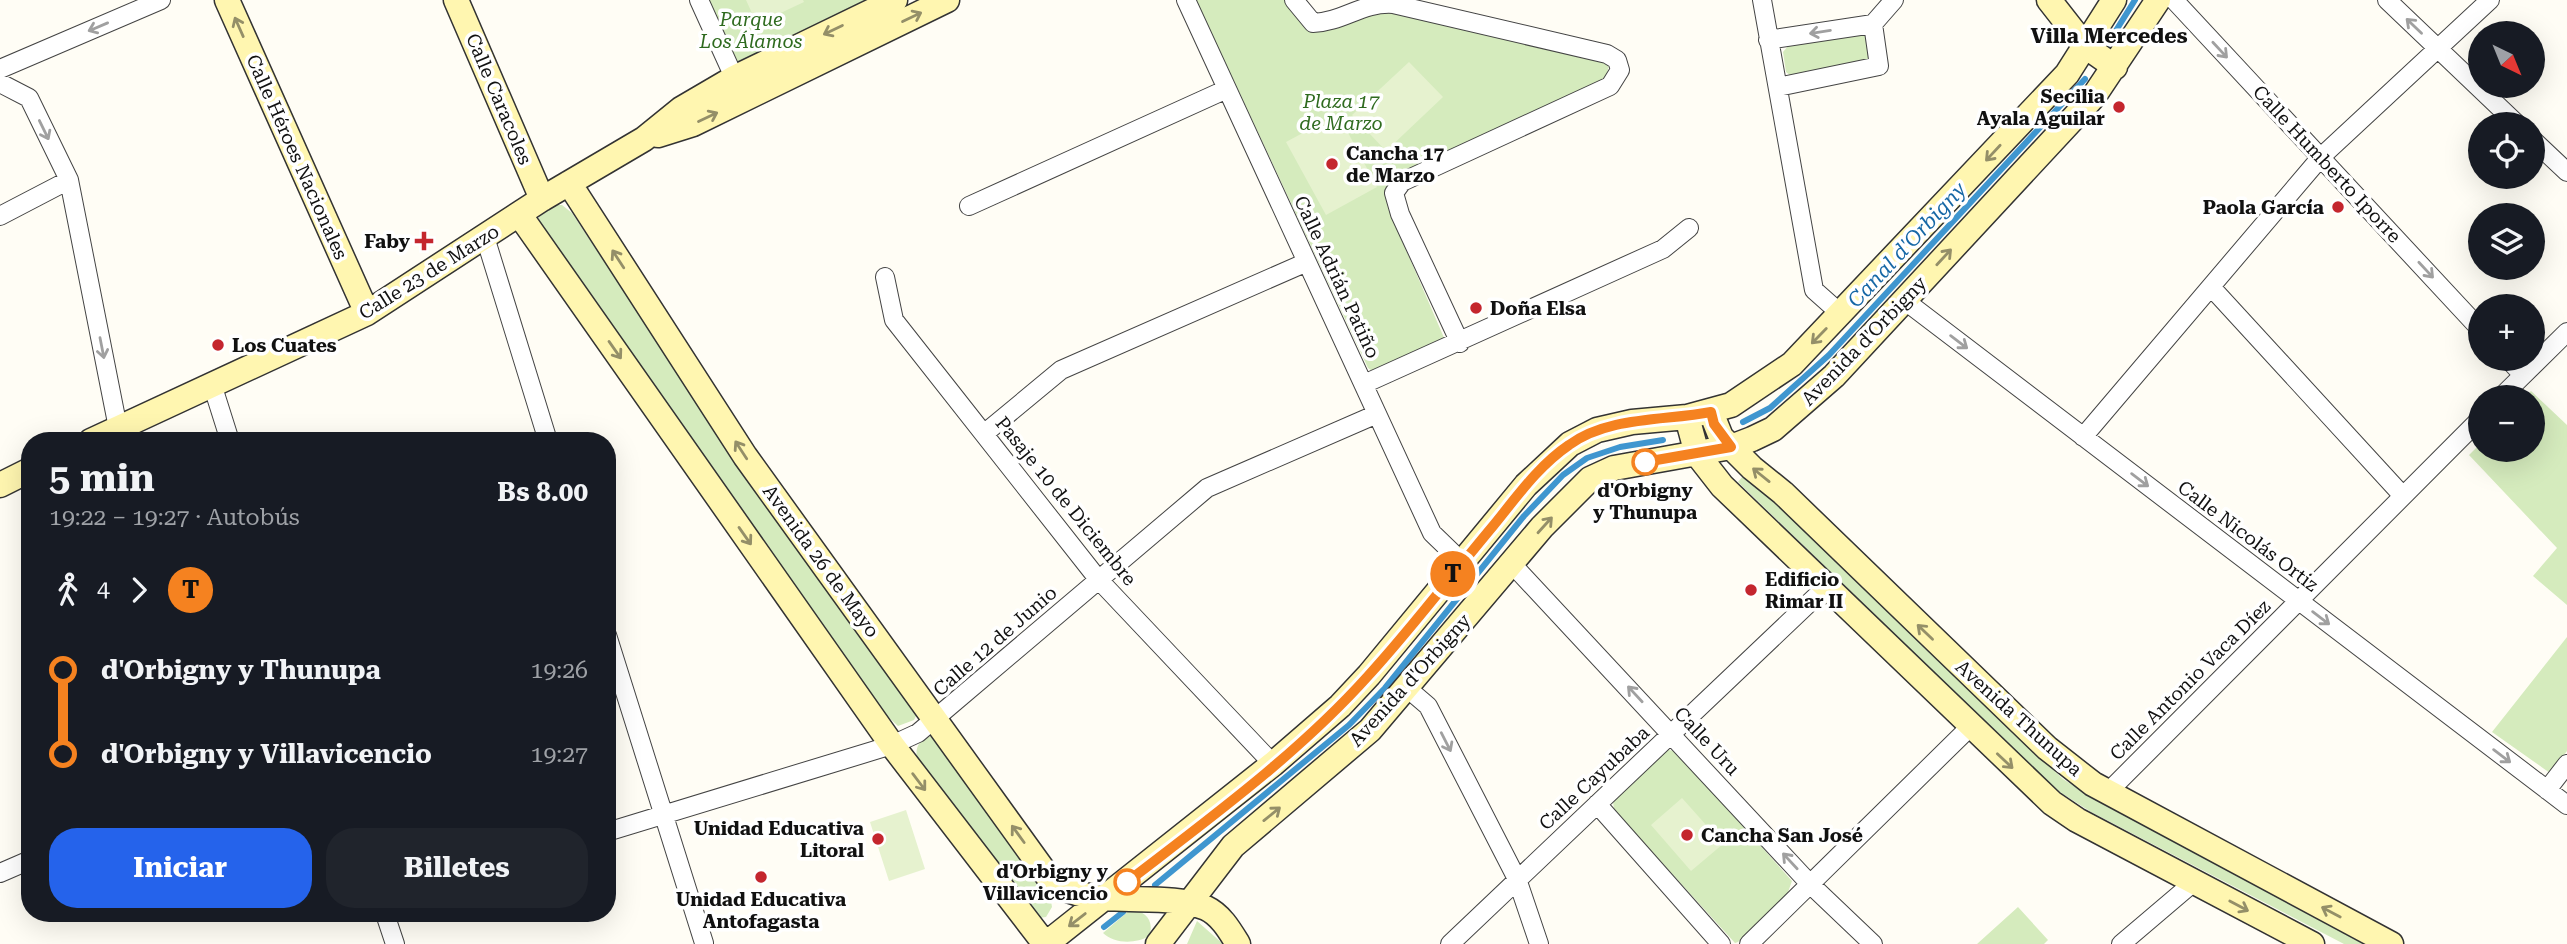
<!DOCTYPE html>
<html lang="es">
<head>
<meta charset="utf-8">
<style>
  body { margin:0; font-family:"Roboto Serif",serif; background:#20242c; color:#f1f3f6; height:100vh; display:flex; flex-direction:column; font-size:26px; white-space:nowrap }
  * { box-sizing:border-box; margin:0 }
  p { font-size:23px; color:#9ea1a6 }
  .icon { flex:none; width:38px; height:38px; fill:none; stroke:currentColor; stroke-width:2; stroke-linecap:round; stroke-linejoin:round }
  .map { position:relative; flex:1; overflow:hidden }
  .side { position:absolute; left:21px; top:432px; width:595px; height:490px; display:flex; flex-direction:column; background:#171b24; border-radius:28px; box-shadow:0 7px 28px #0002 }
  .side>* { flex:none }
  .badge { padding:0 14px; border-radius:23px; font-size:24px; line-height:46px }
  .needle { width:46px; rotate:137deg }
  .buttons { position:absolute; left:2468px; top:21px; display:grid; gap:14px }
  .buttons a { display:grid; place-items:center; width:77px; height:77px; border-radius:50%; background:#171b24; box-shadow:0 7px 28px #0002; font-size:35px }
  .map>.badge { position:absolute; translate:-50% -50%; box-shadow:0 0 0 4px #fff }
  .legs { display:flex; align-items:center; gap:10px; height:77px; padding:0 28px; font-size:23px }
  .legs p { margin-inline-start:auto }
  .head { display:flex; align-items:center; justify-content:space-between; height:119px; padding:0 28px }
  h1 { font-size:38px; font-weight:700; line-height:52px }
  .primary-button { display:flex; gap:14px; margin-top:auto; padding:14px 28px }
  .primary-button a { flex:1; height:80px; border-radius:28px; background:#2563eb; color:#fff; font-size:28px; font-weight:700; line-height:80px; text-align:center }
  .primary-button a+a { background:#20242c; color:#f1f3f6 }
  ul { padding:0 28px; list-style:none }
  li { display:flex; align-items:center; gap:24px; height:84px; font-size:26px }
  li i { display:grid; place-items:center; width:10px; height:100%; margin:0 9px; background:currentColor }
  li i::after { content:''; width:18px; height:18px; margin:-9px; border:5px solid; border-radius:50%; background:#171b24 }
  li p { margin-inline-start:auto }
  li:first-child i { background:linear-gradient(#0000 50%,currentColor 0) }
  li:last-child i { background:linear-gradient(currentColor 50%,#0000 0) }
  .map>svg:first-child { display:block }
</style>
</head>
<body>
<div class="map">
<svg width="2567" height="944" viewBox="0 0 2567 944">
  <rect width="100%" height="100%" fill="#fffdf5"/>
  <path fill="#d5ebbd" d="M705,0H876L740,65L733,62Z
    M1196,0H1286L1301,21L1387,9L1605,60L1609,65L1606,78L1386,197L1388,208L1445,340L1375,373L1368,368Z
    M1866,33L1870,61L1792,77L1786,72L1783,52L1788,46Z
    M554,205H562L572,213L735,459L917,714L914,720L898,726L886,715L539,224V217Z
    M2531,391L2567,425V605L2533,576L2557,548L2469,455L2480,444V450H2532V397H2525Z
    M1743,476L1749,478L2063,779L2091,797L2364,944H2344L2091,812L2052,787L1738,482Z
    M2567,637V751L2550,773L2492,732Z
    M932,736L937,737L1051,901L1052,907L1046,917L1039,918L917,759C915,746 919,740 932,736Z
    M1668,750L1676,751L1792,881L1787,895L1738,942L1735,943L1614,810L1613,801Z
    M2018,907L2048,940L2044,944H1977Z
    M1130,910C1145,910 1155,921 1149,936C1136,944 1114,944 1103,933Z
    M1197,921L1223,944H1187Z"/>
  <path fill="#e6f2cf" d="M746,0H803L804,2L757,24Z
    M1409,62L1443,97L1386,151L1352,115Z
    M1338,114L1377,187L1326,215L1286,142Z
    M1682,798L1723,844L1691,871L1651,825Z
    M906,810L925,869L889,881L870,822Z"/>
  <g fill="none" stroke-linecap="round" stroke-linejoin="round">
    <path stroke="#3f96cf" stroke-width="6" d="M2107,45L2135,0
      M1743,422L1770,408L1829,355L2085,79
      M1155,885L1349,725L1385,688L1524,516L1563,475L1587,458L1620,447L1663,440
      M1104,927L1123,912"/>
    <g stroke="#444" stroke-width="20">
      <path id="street" d="M699,0L738,86
        M1186,0L1432,533L1462,562
        M1294,0L1313,23C1343,22 1362,2 1393,4L1607,54L1617,60L1620,70L1610,86L1402,182L1394,193L1400,214L1460,343
        M1762,0L1814,290L1841,314
        M2174,0L2480,329
        M2387,0L2517,124
        M1768,40L1873,24L1894,0
        M0,69L161,0
        M0,83L29,98L69,180L118,428
        M1778,87L1879,66L1873,24
        M2532,139L2567,172
        M969,206L1227,89
        M0,216L69,180
        M485,237L548,441
        M885,277L894,320L1098,579L1273,764
        M2212,288L2403,496
        M1904,300L2567,805
        M2508,359L2523,375
        M212,384L230,441
        M1364,384L1663,249L1689,228
        M2501,397L2567,332
        M985,433L1061,370L1307,262
        M2083,437L2321,157L2490,0
        M1512,564L1810,884L1873,944
        M607,635L704,943
        M1407,688L1428,706L1517,879L1539,944
        M2547,790L2567,764
        M2108,792L2480,419
        M1597,804L1721,944
        M607,832L892,745L918,733L1207,488L1377,414
        M0,873L30,860
        M385,914L395,944
        M1450,944L1828,585
        M1749,944L1970,727
        M2121,944L2194,882"/>
    </g>
    <g stroke="#333" stroke-width="27">
      <path id="secondary" d="M227,0L367,313
        M456,0L542,199
        M2049,0L2085,46L2115,67
        M658,135L693,124L947,0
        M569,183L745,456L1049,878C1087,913 1160,889 1206,908C1221,915 1230,931 1238,944
        M519,214L892,745L1045,944
        M1711,412L1721,437L1752,468L1783,493L2047,748L2093,784L2391,944
        M1687,417L1697,454L1722,486L2052,803L2077,820L2312,944
        M91,441L367,313L542,199L644,139L681,109L734,78L895,0
        M0,485L30,470
        M1046,944L1273,764L1340,706L1369,675L1526,485L1570,444L1597,430L1632,422L1687,417L1731,405L1792,364L2067,74L2114,0
        M1158,944L1233,846L1370,730L1542,527L1590,479L1614,468L1731,447L1752,439L1773,429L1834,376L2094,96L2158,0"/>
    </g>
    <use href="#street" stroke="#fff" stroke-width="18"/>
    <use href="#secondary" stroke="#fff6b0" stroke-width="24"/>
  </g>
  <defs><path id="oneway-shaft" d="M-6 0H5M1.5-3L5.5 0L1.5 3" fill="none" stroke-width="1.6" stroke-linecap="round" stroke-linejoin="round" transform="scale(1.75)"/></defs>
  <g stroke="#948f68">
    <use href="#oneway-shaft" transform="translate(912 17) rotate(-26)"/>
    <use href="#oneway-shaft" transform="translate(239 27) rotate(-114)"/>
    <use href="#oneway-shaft" transform="translate(833 30) rotate(154)"/>
    <use href="#oneway-shaft" transform="translate(708 117) rotate(-25)"/>
    <use href="#oneway-shaft" transform="translate(1993 153) rotate(133)"/>
    <use href="#oneway-shaft" transform="translate(1944 257) rotate(-47)"/>
    <use href="#oneway-shaft" transform="translate(618 259) rotate(-123)"/>
    <use href="#oneway-shaft" transform="translate(1819 336) rotate(134)"/>
    <use href="#oneway-shaft" transform="translate(615 350) rotate(55)"/>
    <use href="#oneway-shaft" transform="translate(741 450) rotate(-123)"/>
    <use href="#oneway-shaft" transform="translate(1761 475) rotate(-141)"/>
    <use href="#oneway-shaft" transform="translate(1545 525) rotate(-48)"/>
    <use href="#oneway-shaft" transform="translate(745 536) rotate(55)"/>
    <use href="#oneway-shaft" transform="translate(1925 632) rotate(-136)"/>
    <use href="#oneway-shaft" transform="translate(2005 761) rotate(43)"/>
    <use href="#oneway-shaft" transform="translate(919 782) rotate(53)"/>
    <use href="#oneway-shaft" transform="translate(1272 814) rotate(-39)"/>
    <use href="#oneway-shaft" transform="translate(1018 834) rotate(-126)"/>
    <use href="#oneway-shaft" transform="translate(2239 906) rotate(28)"/>
    <use href="#oneway-shaft" transform="translate(2331 912) rotate(-152)"/>
    <use href="#oneway-shaft" transform="translate(1077 920) rotate(142)"/>
  </g>
  <g stroke="#a0a0a0">
    <use href="#oneway-shaft" transform="translate(2414 26) rotate(-136)"/>
    <use href="#oneway-shaft" transform="translate(98 27) rotate(157)"/>
    <use href="#oneway-shaft" transform="translate(1820 32) rotate(171)"/>
    <use href="#oneway-shaft" transform="translate(2220 50) rotate(47)"/>
    <use href="#oneway-shaft" transform="translate(44 130) rotate(64)"/>
    <use href="#oneway-shaft" transform="translate(2426 270) rotate(47)"/>
    <use href="#oneway-shaft" transform="translate(1959 342) rotate(37)"/>
    <use href="#oneway-shaft" transform="translate(102 348) rotate(79)"/>
    <use href="#oneway-shaft" transform="translate(2140 480) rotate(37)"/>
    <use href="#oneway-shaft" transform="translate(2321 618) rotate(37)"/>
    <use href="#oneway-shaft" transform="translate(1635 694) rotate(-133)"/>
    <use href="#oneway-shaft" transform="translate(1446 742) rotate(63)"/>
    <use href="#oneway-shaft" transform="translate(2502 756) rotate(37)"/>
    <use href="#oneway-shaft" transform="translate(1790 861) rotate(-133)"/>
  </g>
  <g fill="none" stroke-linecap="round" stroke-linejoin="round">
    <g stroke="#fff" stroke-width="16">
      <path id="line-1" d="M1127,882C1209,819 1298,754 1368,676C1412,628 1451,576 1493,526C1516,498 1538,466 1569,445C1609,416 1665,421 1711,412L1714,424L1731,447L1645,462"/>
    </g>
    <use href="#line-1" stroke="#f58220" stroke-width="10"/>
  </g>
  <g fill="#c4262e" stroke="#fff" stroke-width="2.5">
    <circle cx="2119" cy="107" r="7"/>
    <circle cx="1332" cy="164" r="7"/>
    <circle cx="2338" cy="207" r="7"/>
    <path d="M420.5 230.5h7v7h7v7h-7v7h-7v-7h-7v-7h7z"/>
    <circle cx="1476" cy="308" r="7"/>
    <circle cx="218" cy="345" r="7"/>
    <circle cx="1751" cy="590" r="7"/>
    <circle cx="1687" cy="835" r="7"/>
    <circle cx="878" cy="839" r="7"/>
    <circle cx="761" cy="877" r="7"/>
  </g>
  <g fill="#fff" stroke="#f58220" stroke-width="3.5">
    <circle cx="1645" cy="462" r="12"/>
    <circle cx="1127" cy="882" r="12"/>
  </g>
  <g text-anchor="middle" dominant-baseline="central" stroke-width="7" stroke-linejoin="round" paint-order="stroke">
    <g font-size="19" font-style="italic" fill="#2f6b1f" stroke="#fff">
      <text x="751" y="19">Parque<tspan x="751" dy="22">Los Álamos</tspan></text>
      <text x="1341" y="101">Plaza 17<tspan x="1341" dy="22">de Marzo</tspan></text>
    </g>
    <g font-size="19" font-weight="bold" fill="#111" stroke="#fff" text-anchor="start">
      <text x="2105" y="96" text-anchor="end">Secilia<tspan x="2105" dy="22">Ayala Aguilar</tspan></text>
      <text x="1346" y="153">Cancha 17<tspan x="1346" dy="22">de Marzo</tspan></text>
      <text x="2324" y="207" text-anchor="end">Paola García</text>
      <text x="410" y="241" text-anchor="end">Faby</text>
      <text x="1490" y="308">Doña Elsa</text>
      <text x="232" y="345">Los Cuates</text>
      <text x="1765" y="579">Edificio<tspan x="1765" dy="22">Rimar II</tspan></text>
      <text x="864" y="828" text-anchor="end">Unidad Educativa<tspan x="864" dy="22">Litoral</tspan></text>
      <text x="1701" y="835">Cancha San José</text>
      <text x="761" y="899" text-anchor="middle">Unidad Educativa<tspan x="761" dy="22">Antofagasta</tspan></text>
    </g>
    <g font-size="19" fill="#111" stroke="#fff">
      <text transform="translate(499 99) rotate(67)">Calle Caracoles</text>
      <text transform="translate(297 157) rotate(66)">Calle Héroes Nacionales</text>
      <text transform="translate(2327 164) rotate(47)">Calle Humberto Iporre</text>
      <text transform="translate(429 272) rotate(-32)">Calle 23 de Marzo</text>
      <text transform="translate(1337 277) rotate(65)">Calle Adrián Patiño</text>
      <text transform="translate(1864 341) rotate(-46)">Avenida d'Orbigny</text>
      <text transform="translate(1066 501) rotate(51)">Pasaje 10 de Diciembre</text>
      <text transform="translate(2248 536) rotate(37)">Calle Nicolás Ortiz</text>
      <text transform="translate(821 561) rotate(54)">Avenida 26 de Mayo</text>
      <text transform="translate(995 641) rotate(-41)">Calle 12 de Junio</text>
      <text transform="translate(1410 680) rotate(-48)">Avenida d'Orbigny</text>
      <text transform="translate(2190 680) rotate(-45)">Calle Antonio Vaca Díez</text>
      <text transform="translate(2019 718) rotate(42)">Avenida Thunupa</text>
      <text transform="translate(1707 741) rotate(47)">Calle Uru</text>
      <text transform="translate(1594 778) rotate(-43)">Calle Cayubaba</text>
    </g>
    <g font-size="19" font-weight="bold" fill="#111" stroke="#fff">
      <text x="1645" y="490">d'Orbigny<tspan x="1645" dy="22">y Thunupa</tspan></text>
      <text x="1108" y="871" text-anchor="end">d'Orbigny y<tspan x="1108" dy="22">Villavicencio</tspan></text>
    </g>
    <g font-size="21" font-weight="bold" fill="#111" stroke="#fff">
      <text x="2109" y="36">Villa Mercedes</text>
    </g>
    <g font-size="21" font-style="italic" fill="#1768a6" stroke="#fff">
      <text transform="translate(1907 245) rotate(-47)">Canal d'Orbigny</text>
    </g>
  </g>
</svg>
<div class="buttons">
<a><svg class="needle" viewBox="-14 -14 28 28"><path d="M0-13l5 13h-10z" fill="#e53935"/><path d="M0 13l5-13h-10z" fill="#9ea1a6"/></svg></a>
<a><svg class="icon" aria-label="locate" viewBox="0 0 24 24"><circle cx="12" cy="12" r="6"/><path d="M12 2v4M12 18v4M2 12h4M18 12h4"/></svg></a>
<a><svg class="icon" aria-label="layers" viewBox="0 0 24 24"><path d="M12 4l9 5-9 5-9-5zM3 14l9 5 9-5"/></svg></a>
<a>+</a>
<a>−</a>
</div>
<b class="badge" style="left:1453px;top:574px;background:#f58220;color:#111">T</b>
<section class="side">
<div class="head"><div><h1>5 min</h1><p>19:22 – 19:27 · Autobús</p></div><b>Bs 8.00</b></div>
<div class="legs"><svg class="icon" aria-label="walk" viewBox="0 0 24 24"><circle cx="13" cy="4" r="2"/><path d="M13 8l-2 6 4 7M11 14l-3 7M7 12l3-4h3l4 4"/></svg>4<svg class="icon" aria-label="forward" viewBox="0 0 24 24"><path d="M9 5l7 7-7 7"/></svg><b class="badge" style="background:#f58220;color:#111">T</b></div>
<ul>
<li><i style="color:#f58220"></i><b>d'Orbigny y Thunupa</b><p>19:26</p></li>
<li><i style="color:#f58220"></i><b>d'Orbigny y Villavicencio</b><p>19:27</p></li>
</ul>
<div class="primary-button"><a>Iniciar</a><a>Billetes</a></div>
</section>
</div>
</body>
</html>
